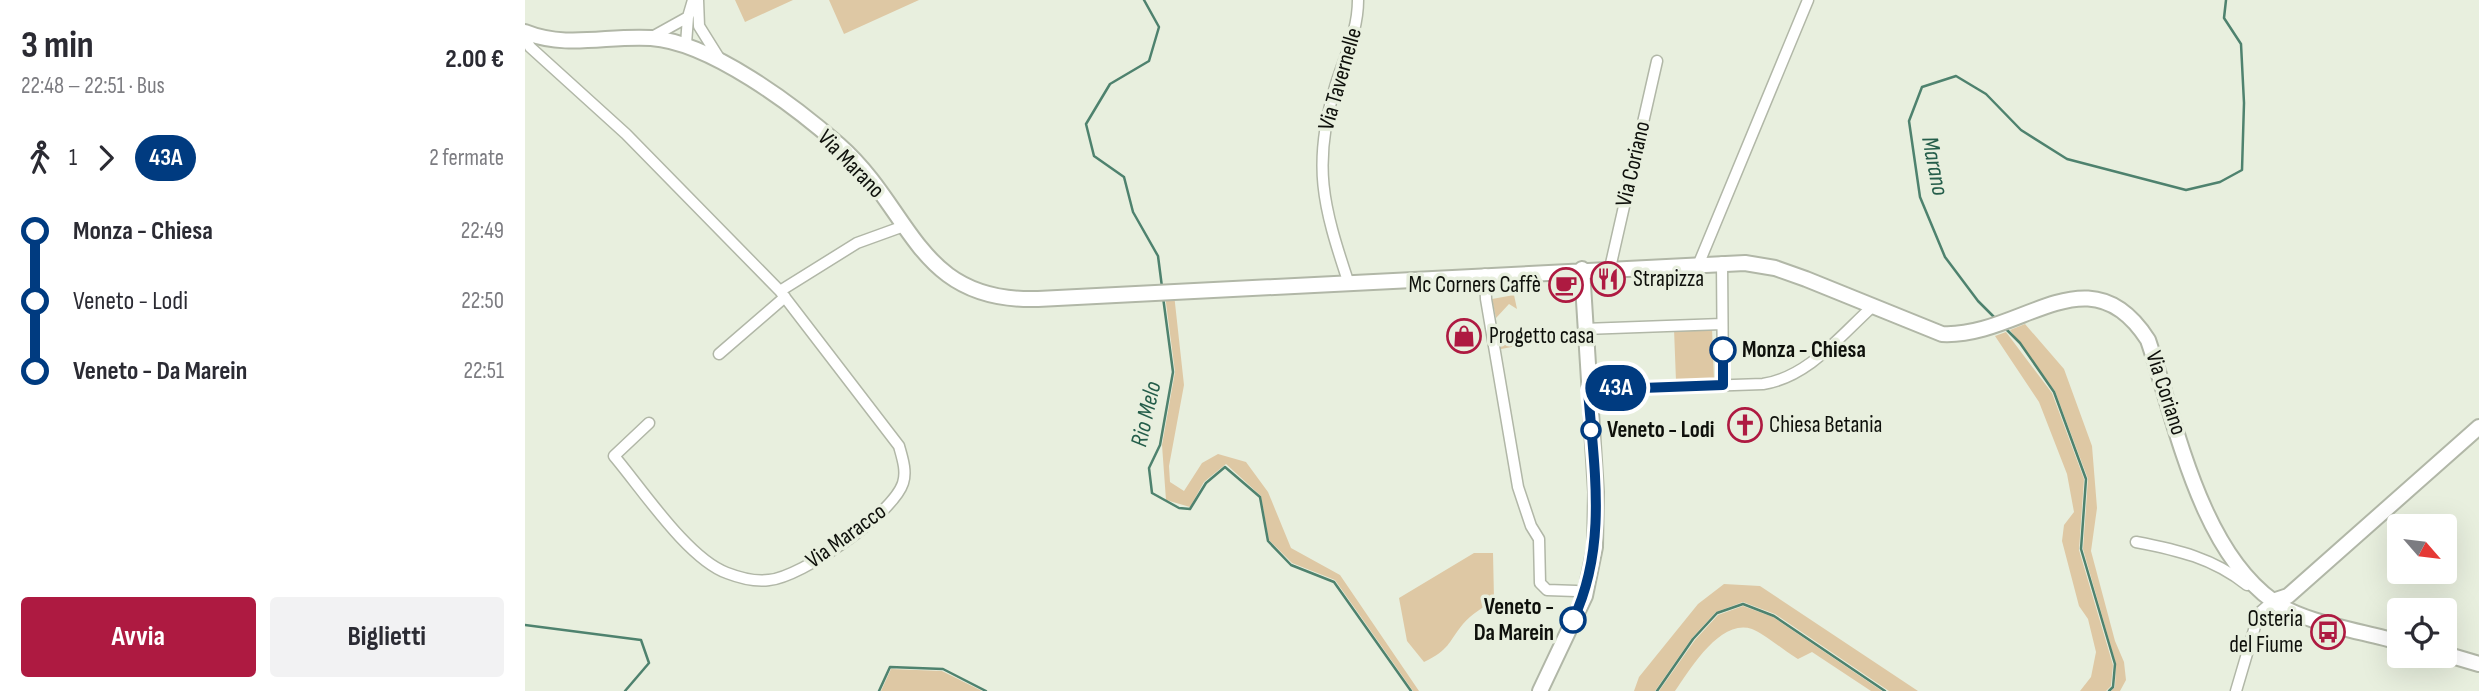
<!DOCTYPE html>
<html lang="it">
<head>
<meta charset="utf-8">
<style>
  body { margin:0; font-family:"Sofia Sans Condensed",sans-serif; background:#f2f2f3; color:#2b2b33; height:100vh; display:flex; flex-direction:column; font-size:26px; white-space:nowrap }
  * { box-sizing:border-box; margin:0 }
  p { font-size:23px; color:#7c7c81 }
  .icon { flex:none; width:38px; height:38px; fill:none; stroke:currentColor; stroke-width:2; stroke-linecap:round; stroke-linejoin:round }
  .map { position:relative; flex:1; overflow:hidden }
  .side { display:flex; flex-direction:column; background:#fff; width:525px }
  .side>* { flex:none }
  .badge { padding:0 14px; border-radius:23px; font-size:24px; line-height:46px }
  .needle { width:46px; rotate:118deg }
  .tools { position:absolute; left:1862px; top:514px; display:grid; gap:14px }
  .tools a { display:grid; place-items:center; width:70px; height:70px; border-radius:7px; background:#fff; box-shadow:0 7px 28px #0002; font-size:35px }
  .map>.badge { position:absolute; translate:-50% -50%; box-shadow:0 0 0 4px #fff }
  .legs { display:flex; align-items:center; gap:10px; height:77px; padding:0 21px; font-size:23px }
  .legs p { margin-inline-start:auto }
  .overview { display:flex; align-items:center; justify-content:space-between; height:119px; padding:0 21px }
  h1 { font-size:38px; font-weight:700; line-height:52px }
  .button { display:flex; gap:14px; margin-top:auto; padding:14px 21px }
  .button a { flex:1; height:80px; border-radius:7px; background:#ae1a41; color:#fff; font-size:28px; font-weight:700; line-height:80px; text-align:center }
  .button a+a { background:#f2f2f3; color:#2b2b33 }
  ul { padding:0 21px; list-style:none }
  li { display:flex; align-items:center; gap:24px; height:70px; font-size:26px }
  li i { display:grid; place-items:center; width:10px; height:100%; margin:0 9px; background:currentColor }
  li i::after { content:''; width:18px; height:18px; margin:-9px; border:5px solid; border-radius:50%; background:#fff }
  li p { margin-inline-start:auto }
  li:first-child i { background:linear-gradient(#0000 50%,currentColor 0) }
  li:last-child i { background:linear-gradient(currentColor 50%,#0000 0) }
  main { display:flex; flex:1; min-height:0 }
  .map>svg:first-child { display:block }
</style>
</head>
<body>
<main>
<section class="side">
<div class="overview"><div><h1>3 min</h1><p>22:48 – 22:51 · Bus</p></div><b>2.00 €</b></div>
<div class="legs"><svg class="icon" aria-label="walk" viewBox="0 0 24 24"><circle cx="13" cy="4" r="2"/><path d="M13 8l-2 6 4 7M11 14l-3 7M7 12l3-4h3l4 4"/></svg>1<svg class="icon" aria-label="forward" viewBox="0 0 24 24"><path d="M9 5l7 7-7 7"/></svg><b class="badge" style="background:#003b80;color:#fff">43A</b><p>2 fermate</p></div>
<ul>
<li><i style="color:#003b80"></i><b>Monza - Chiesa</b><p>22:49</p></li>
<li><i style="color:#003b80"></i><span>Veneto - Lodi</span><p>22:50</p></li>
<li><i style="color:#003b80"></i><b>Veneto - Da Marein</b><p>22:51</p></li>
</ul>
<div class="button"><a>Avvia</a><a>Biglietti</a></div>
</section>
<div class="map">
<svg width="1954" height="691" viewBox="0 0 1954 691">
  <rect width="100%" height="100%" fill="#e8efde"/>
  <path fill="#dec8a4" d="M210,0H268L220,22Z
    M304,0H394L319,34Z
    M649,294L659,385L644,466L645,482L659,491L677,463L693,454L721,462L743,492L766,548L815,575L894,691H888L810,580L767,563L744,540L736,496L701,464L679,482L665,507L641,500L637,445L650,372L640,295Z
    M989,295L992,309L984,304L971,318L967,299Z
    M1500,324L1539,369L1567,446L1572,508L1566,551L1590,641L1599,662L1601,680L1595,691H1586L1590,687L1591,664L1558,549L1563,479L1530,391L1485,330Z
    M999,328L1002,344L976,349L973,334Z
    M1187,328L1189,380L1151,381L1149,329Z
    M1481,332L1527,393L1559,479L1554,550L1588,665L1586,686L1581,691H1555L1566,677L1571,652L1563,619L1554,606L1537,541L1539,525L1549,512L1542,474L1514,402L1470,336Z
    M949,553H968L969,599C960,607 946,614 938,624C922,644 925,649 899,662L882,641L874,598Z
    M1199,584L1235,586L1393,691H1364L1250,614L1218,602L1191,612L1167,638L1130,691H1109L1114,677L1173,604Z
    M1218,606L1248,617L1357,691H1346L1287,652L1273,659C1261,652 1238,633 1227,629C1195,618 1165,670 1150,691H1134L1170,640L1193,615Z
    M366,669L417,671L457,691H356Z"/>
  <g fill="none" stroke-linecap="round" stroke-linejoin="round">
    <path stroke="#4e826e" stroke-width="2.5" d="M619,0L634,27L624,61L585,84L561,124L569,156L599,177L608,212L633,256L637,287
      M638,297L648,372L635,445L624,468L627,493L654,508L665,509L681,483L700,467L735,497L743,541L766,565L809,582L886,691
      M1472,320L1453,301L1420,257L1395,197L1384,121L1397,87L1431,76L1461,94L1496,130L1542,159L1661,190L1695,182L1717,170L1719,103L1716,44L1699,18L1701,0
      M1479,327L1495,343L1529,392L1561,479L1556,549L1590,664L1588,687L1584,691
      M0,625L116,640L124,663L100,691
      M354,691L365,667L418,669L461,691
      M1132,691L1168,639L1192,613L1218,604L1249,616L1360,691"/>
    <g stroke="#b1b7a7" stroke-width="13">
      <path id="street" d="M173,0L174,26L194,58
        M0,37L5,47L101,134L255,291L374,446C377,457 382,471 378,483C368,514 277,577 244,580C230,582 215,578 202,573C163,559 117,489 89,456L124,423
        M127,37L163,17L168,0
        M161,44L163,17
        M1197,262L1198,385
        M1174,263L1283,0
        M1085,268L1132,61
        M960,274L961,299L993,487L1006,526L1014,539L1015,583L1022,590L1051,591L1060,596
        M823,281C798,206 787,165 810,87C819,57 833,32 833,0
        M255,291L332,243L379,226
        M1059,329L1197,324
        M194,354L260,297
        M1063,390L1238,384C1283,377 1314,337 1347,307
        M1611,542C1653,550 1688,558 1722,585
        M1711,691L1734,613L1748,601"/>
    </g>
    <g stroke="#b1b7a7" stroke-width="18">
      <path id="secondary" d="M0,32C42,49 83,35 126,38C185,42 270,106 314,145C388,210 391,303 513,299L1220,263L1250,268L1281,279L1417,334C1496,338 1564,248 1623,340C1651,422 1674,548 1748,601C1778,623 1837,631 1874,642
        M1748,601L1763,596L1954,427
        M1920,654L1954,664
        M1015,691L1060,596L1070,547L1071,492L1057,269"/>
    </g>
    <use href="#street" stroke="#fff" stroke-width="10"/>
    <use href="#secondary" stroke="#fff" stroke-width="14"/>
  </g>
  <g fill="none" stroke-linecap="round" stroke-linejoin="round">
    <g stroke="#fff" stroke-width="16">
      <path id="line-1" d="M1048,620C1083,546 1069,469 1063,390L1198,385V350"/>
    </g>
    <use href="#line-1" stroke="#003b80" stroke-width="10"/>
  </g>
  <defs>
    <g id="restaurant-ring" transform="scale(1.75)"><circle r="9.5" fill="#e8efde" stroke="#ae1a41" stroke-width="1.5"/><path d="M-5-6h1v4h1v-4h1v4h1v-4h1v5L-1.5 .5V6h-2V.5L-5-1ZM5-6V6H3V1.5H1.5Q1.5-4 5-6Z" fill="#ae1a41"/></g>
    <g id="cafe-ring" transform="scale(1.75)"><circle r="9.5" fill="#e8efde" stroke="#ae1a41" stroke-width="1.5"/><path d="M-5.5-4.5H6V0H3Q3 3.5 0 3.5H-2.5Q-5.5 3.5-5.5 0ZM3-3.2v2h1.7v-2ZM-6 4.5H4V6H-6Z" fill="#ae1a41"/></g>
    <g id="shop-ring" transform="scale(1.75)"><circle r="9.5" fill="#e8efde" stroke="#ae1a41" stroke-width="1.5"/><path d="M-5-2.5h2.3a2.7 3.5 0 0 1 5.4 0H5L5.5 6h-11ZM-1.5-2.5h3a1.5 2.3 0 0 0-3 0Z" fill="#ae1a41"/></g>
    <g id="church-ring" transform="scale(1.75)"><circle r="9.5" fill="#e8efde" stroke="#ae1a41" stroke-width="1.5"/><path d="M-1.2-6h2.4v3.5h3.3v2.4h-3.3V6h-2.4V-.1h-3.3v-2.4h3.3Z" fill="#ae1a41"/></g>
    <g id="bus-ring" transform="scale(1.75)"><circle r="9.5" fill="#e8efde" stroke="#ae1a41" stroke-width="1.5"/><path d="M-5-6H5V4H4V6H2V4H-2V6H-4V4H-5ZM-3.5-4V0h7V-4ZM-3.5 1.2v1.5H-2V1.2ZM2 1.2v1.5H3.5V1.2Z" fill="#ae1a41"/></g>
  </defs>
  <g fill-rule="evenodd">
    <use href="#restaurant-ring" x="1083" y="279"/>
    <use href="#cafe-ring" x="1041" y="285"/>
    <use href="#shop-ring" x="939" y="336"/>
    <use href="#church-ring" x="1220" y="425"/>
    <use href="#bus-ring" x="1803" y="632"/>
  </g>
  <g fill="#fff" stroke="#003b80" stroke-width="3.5">
    <circle cx="1198" cy="350" r="12"/>
    <circle cx="1066" cy="430" r="9"/>
    <circle cx="1048" cy="620" r="12"/>
  </g>
  <g text-anchor="middle" dominant-baseline="central" stroke-width="7" stroke-linejoin="round" paint-order="stroke">
    <g font-size="23" fill="#0e100b" stroke="#e8efde">
      <text transform="translate(815 79) rotate(-74)">Via Tavernelle</text>
      <text transform="translate(326 164) rotate(46)">Via Marano</text>
      <text transform="translate(1108 164) rotate(-77)">Via Coriano</text>
      <text transform="translate(1641 393) rotate(72)">Via Coriano</text>
      <text transform="translate(321 536) rotate(-36)">Via Maracco</text>
    </g>
    <g font-size="23" fill="#0e100b" stroke="#e8efde" text-anchor="start">
      <text x="1108" y="279">Strapizza</text>
      <text x="1016" y="285" text-anchor="end">Mc Corners Caffè</text>
      <text x="964" y="336">Progetto casa</text>
      <text x="1244" y="425">Chiesa Betania</text>
      <text x="1778" y="619" text-anchor="end">Osteria<tspan x="1778" dy="26">del Fiume</tspan></text>
    </g>
    <g font-size="23" font-weight="bold" fill="#0e100b" stroke="#e8efde" text-anchor="start">
      <text x="1217" y="350">Monza - Chiesa</text>
      <text x="1082" y="430">Veneto - Lodi</text>
      <text x="1029" y="607" text-anchor="end">Veneto -<tspan x="1029" dy="26">Da Marein</tspan></text>
    </g>
    <g font-size="24" font-style="italic" fill="#245d4a" stroke="#e8efde">
      <text transform="translate(1410 166) rotate(79)">Marano</text>
      <text transform="translate(621 414) rotate(-77)">Rio Melo</text>
    </g>
  </g>
</svg>
<div class="tools">
<a><svg class="needle" viewBox="-14 -14 28 28"><path d="M0-13l5 13h-10z" fill="#e53935"/><path d="M0 13l5-13h-10z" fill="#7c7c81"/></svg></a>
<a><svg class="icon" aria-label="locate" viewBox="0 0 24 24"><circle cx="12" cy="12" r="6"/><path d="M12 2v4M12 18v4M2 12h4M18 12h4"/></svg></a>
</div>
<b class="badge" style="left:1091px;top:388px;background:#003b80;color:#fff">43A</b>
</div>
</main>
</body>
</html>
